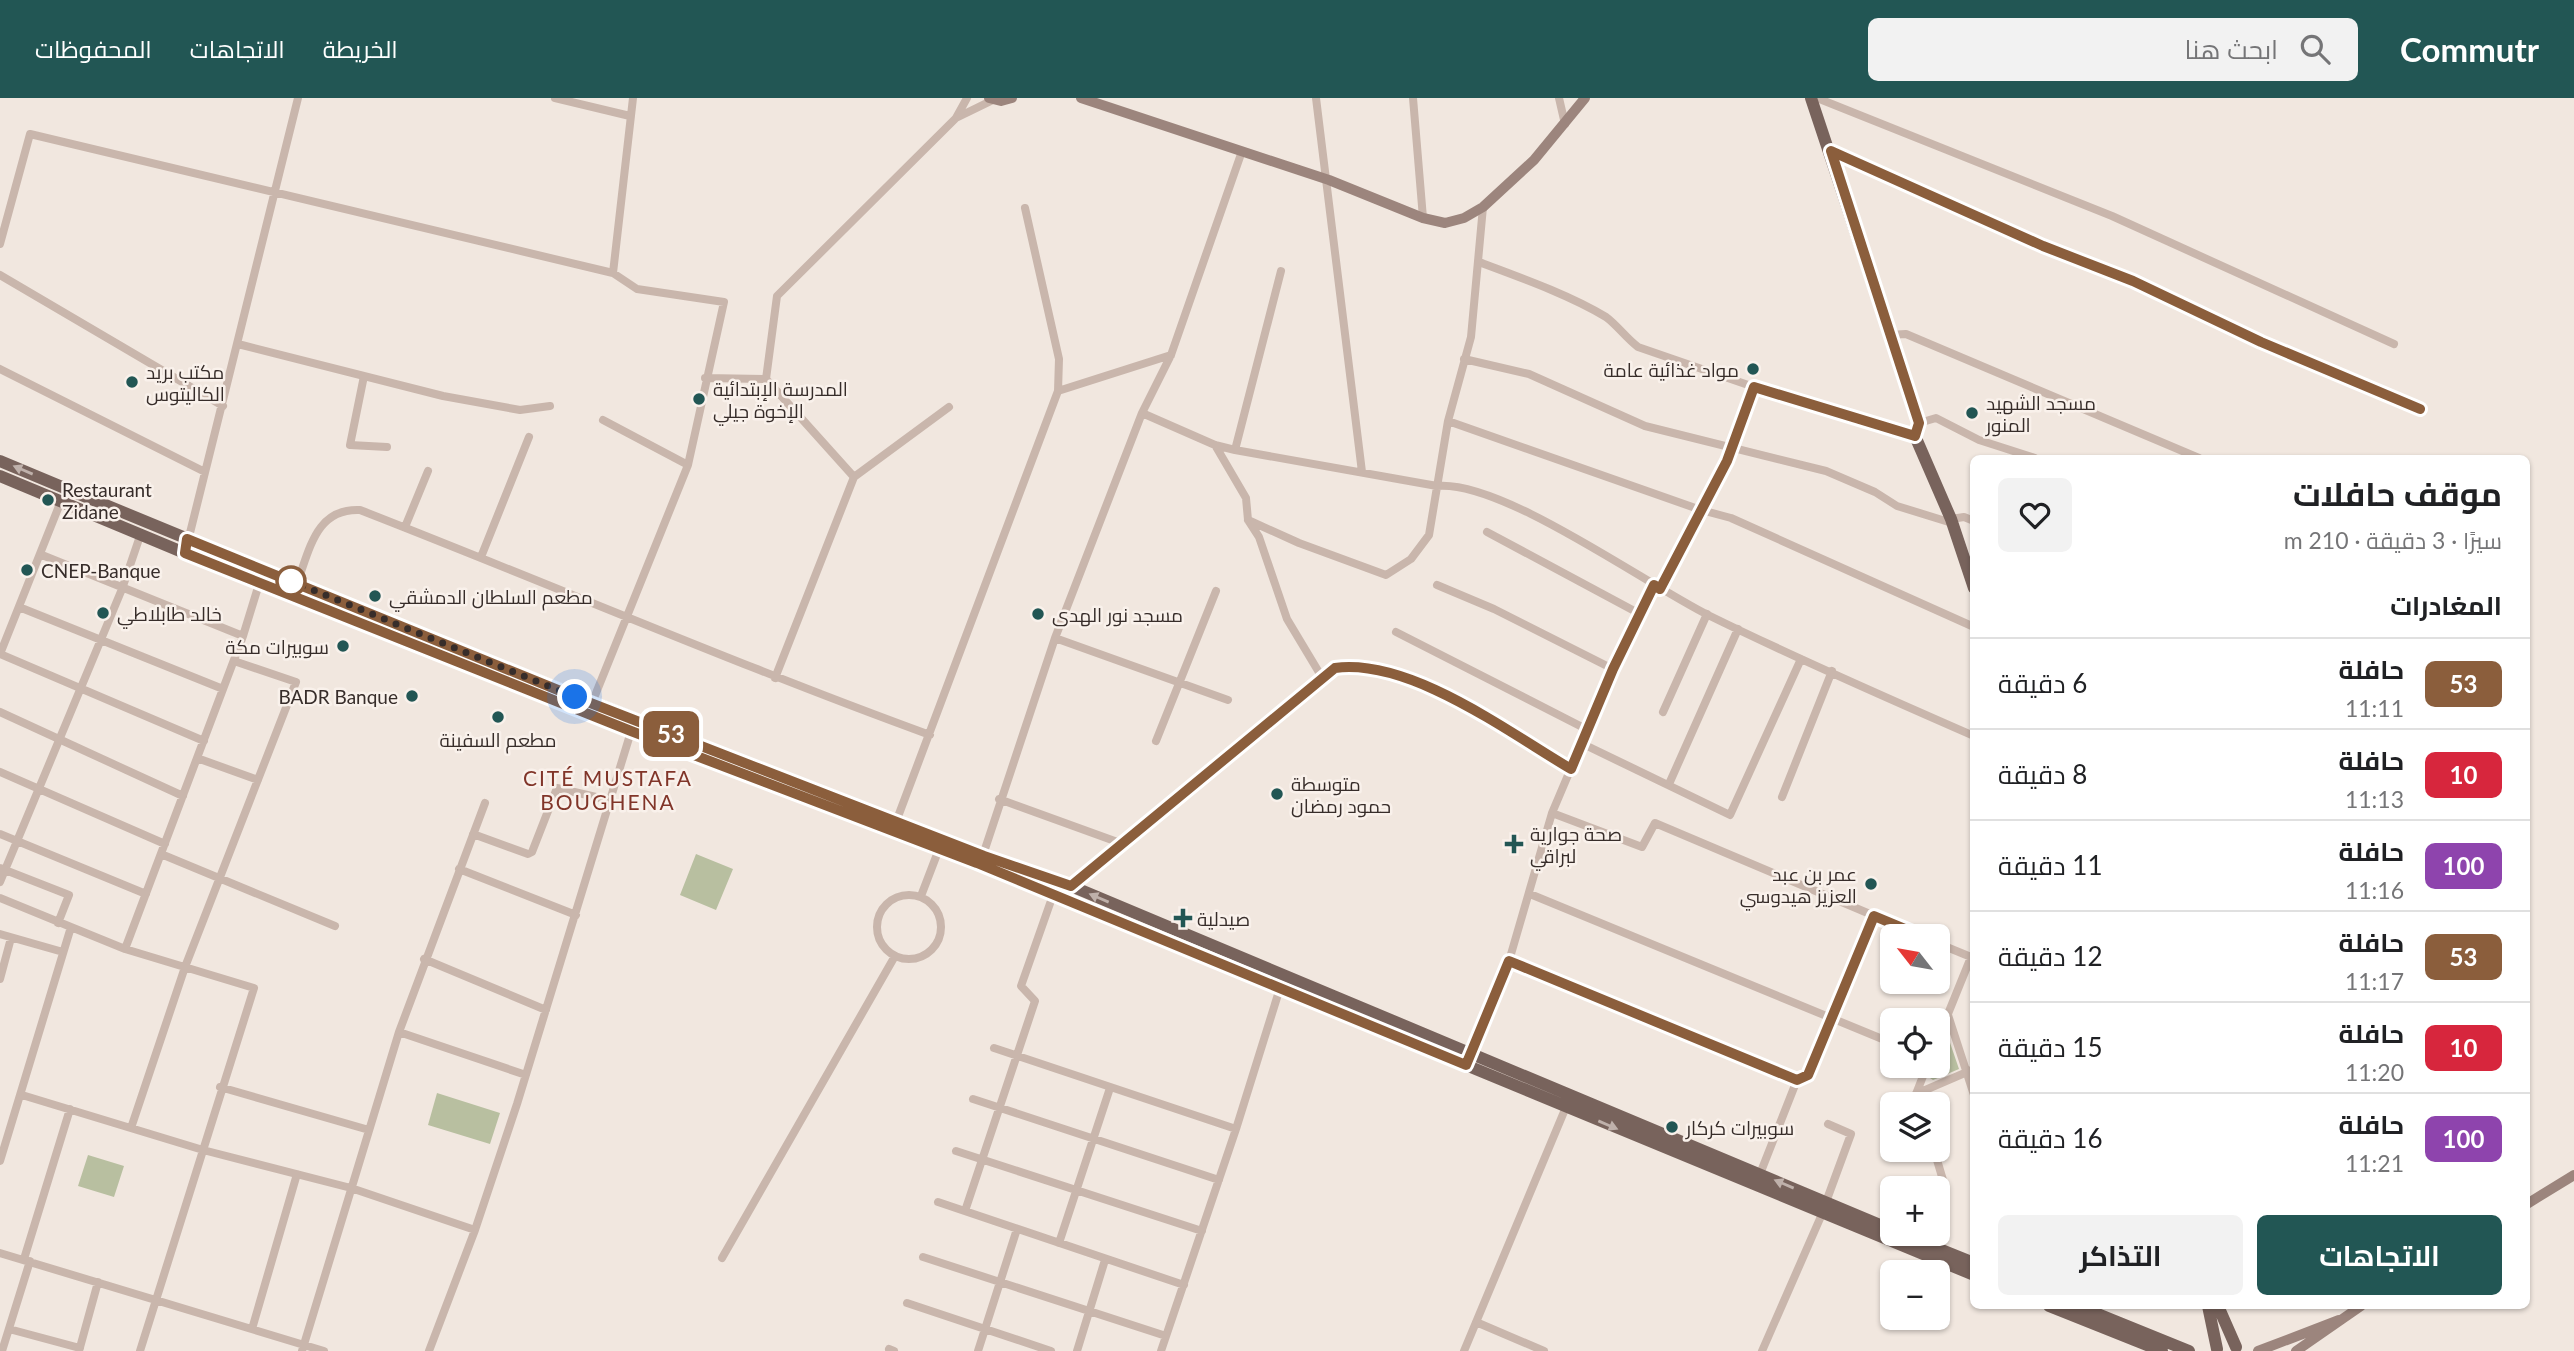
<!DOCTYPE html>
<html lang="ar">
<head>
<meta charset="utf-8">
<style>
  body { margin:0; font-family:Lato,Cairo,sans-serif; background:#f2f2f2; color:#202124; direction:rtl; height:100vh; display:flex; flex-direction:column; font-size:26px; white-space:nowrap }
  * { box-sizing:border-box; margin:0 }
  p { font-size:23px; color:#757577 }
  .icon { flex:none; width:38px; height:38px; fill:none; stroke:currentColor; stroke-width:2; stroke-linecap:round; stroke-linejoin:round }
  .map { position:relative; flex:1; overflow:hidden; direction:ltr }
  .drawer { position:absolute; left:1970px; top:357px; width:560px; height:854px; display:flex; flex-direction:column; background:#fff; border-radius:10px; box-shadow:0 2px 5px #0004; direction:rtl }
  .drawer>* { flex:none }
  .badge { padding:0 14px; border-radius:10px; font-size:24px; line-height:46px }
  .needle { width:46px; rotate:301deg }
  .tools { position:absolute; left:1880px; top:826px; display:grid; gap:14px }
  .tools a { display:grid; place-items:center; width:70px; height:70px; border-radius:10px; background:#fff; box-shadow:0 2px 5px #0004; font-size:35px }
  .you { position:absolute; width:35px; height:35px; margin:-18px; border:5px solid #fff; border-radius:50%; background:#1a73e8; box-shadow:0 0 0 10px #1a73e833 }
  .map>.badge { position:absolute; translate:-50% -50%; box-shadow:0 0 0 4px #fff }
  h2 { padding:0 28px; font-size:26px; line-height:63px }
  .round { display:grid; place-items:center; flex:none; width:74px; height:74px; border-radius:10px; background:#f2f2f2 }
  .headline { display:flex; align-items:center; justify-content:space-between; height:119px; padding:0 28px }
  h1 { font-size:33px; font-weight:700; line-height:52px }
  .action { display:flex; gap:14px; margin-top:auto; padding:14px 28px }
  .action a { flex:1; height:80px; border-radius:10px; background:#225654; color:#fff; font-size:28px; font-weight:700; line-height:80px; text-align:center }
  .action a+a { background:#f2f2f2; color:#202124 }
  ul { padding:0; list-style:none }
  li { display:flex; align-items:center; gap:21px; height:91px; padding:0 28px; border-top:2px solid #e0e0e0 }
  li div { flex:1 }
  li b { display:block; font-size:26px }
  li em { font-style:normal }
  li .badge { min-width:77px; font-weight:700; text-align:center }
  header { display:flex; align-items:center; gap:42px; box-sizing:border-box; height:98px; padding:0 35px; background:#225654; color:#fff }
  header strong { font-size:33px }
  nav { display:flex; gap:38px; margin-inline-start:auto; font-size:24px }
  .search { width:490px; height:63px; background:#f2f2f2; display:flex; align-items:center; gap:18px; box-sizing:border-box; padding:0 24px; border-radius:10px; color:#757577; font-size:26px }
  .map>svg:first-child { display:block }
</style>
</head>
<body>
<header>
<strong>Commutr</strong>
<div class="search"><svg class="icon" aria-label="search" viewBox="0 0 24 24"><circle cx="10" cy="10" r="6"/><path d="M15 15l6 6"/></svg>ابحث هنا</div>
<nav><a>الخريطة</a><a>الاتجاهات</a><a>المحفوظات</a></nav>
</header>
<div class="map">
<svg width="2574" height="1253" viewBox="0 0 2574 1253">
  <rect width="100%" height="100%" fill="#f1e7df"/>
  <path fill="#b8bfa0" d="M696,756L733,771L716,812L680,797Z
    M1946,933L1959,971L1933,982L1927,978L1931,968H1937V954Z
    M437,995L500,1015L490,1046L428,1027Z
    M88,1057L124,1068L114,1099L78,1088Z"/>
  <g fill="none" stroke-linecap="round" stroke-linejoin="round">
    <path stroke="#c9b6ac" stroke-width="8" d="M555,0L630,18
      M1316,0L1362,374
      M1413,0L1423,120
      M1559,0L1565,26
      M1817,0L2112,118L2394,246
      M956,20L993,2
      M1831,53L2043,148L2133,183L2261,245L2420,311
      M0,146L30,36L613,175L637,191L724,204L688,367L592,605
      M1479,164C1519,179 1570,197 1606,219C1617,227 1626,240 1638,249L1754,289L1915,338
      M613,175L633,0
      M0,177L223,308
      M1889,237L1906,236L2199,360
      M238,246L443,298L520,312L550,308
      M1464,261L1529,276L1645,328L1826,373L1875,394L1897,408L1952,425
      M0,271L205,374
      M364,278L350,347L387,349
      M705,280L766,281L777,198L956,20L967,0
      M766,281L854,379L775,580
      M1058,293L1171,257
      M1142,315L1215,347L1235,352L1437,388C1502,382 1644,485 1708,517C1795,560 1885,599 1974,638
      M603,322L688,367
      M1448,323L1701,412L1731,420L1974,529
      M1919,325L1936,320L1979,342L2035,360
      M1215,347L1246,400L1248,422L1259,439L1287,521L1323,581
      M1235,352L1281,173
      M854,379L949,309
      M1951,421L1964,419L1974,423
      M1248,422L1299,445L1386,477L1411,461L1429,437L1448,323L1471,239L1483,109
      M405,429L428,373
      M1487,434L1640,516
      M185,455L298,0
      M42,457L243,538
      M481,459L529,339
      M297,485C310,451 316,410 360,412C550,486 738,567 930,637
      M1437,487L1494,511L1613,571
      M1660,491L1727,363L1754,289
      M19,509L223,591
      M1396,534L1588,632
      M1055,540L1228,602
      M0,556L204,643
      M0,556L61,403
      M0,614L183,698
      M1663,614L1707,516
      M1156,643L1216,493
      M1583,646L1730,717L1801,561
      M197,660L258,682
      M0,674L165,746
      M1669,686L1738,531
      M1782,699L1832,573
      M999,701L1123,746
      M1552,715L1642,749L1655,725L1922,838
      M896,724L1058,293L1059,261L1025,110
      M0,736L146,796
      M473,736L528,756L532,754L557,690L609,702
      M161,756L335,828
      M982,760L1055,540L1142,315L1171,257L1241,56
      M0,770L69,797L58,825
      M459,771L576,817
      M0,784L122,491L140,438
      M1071,788L1335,570C1413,560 1506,633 1571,671
      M1530,796L1892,945
      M877 829a32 32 0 1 1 64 0a32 32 0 1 1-64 0Z
      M921,798L939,751
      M0,800L71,829
      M0,836L63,854
      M1937,845L1971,859L1974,868
      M125,851L243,538L259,486
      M424,861L546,912
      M1509,863L1797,982L1808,977L1874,818
      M0,881L11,840
      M1948,917L1974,997
      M399,934L526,977
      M1937,943L1971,859
      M994,950L1236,1031
      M1470,958L1509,863L1552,715L1613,571L1654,487
      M220,989L369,1032
      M1916,996L1974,971
      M22,997L203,1052L351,1090L475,1132
      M973,1001L1219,1082
      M1919,1006L1916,996L1927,968
      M131,1030L185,869L296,584L234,563
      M1934,1052L1946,1092L1937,1121
      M956,1053L1202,1133
      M0,1063L71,829L125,851L254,890L140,1253
      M1760,1076L1797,982
      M938,1104L1184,1187
      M1826,1104L1851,1036L1828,1026
      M965,1113L1035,903L1021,888L1053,797
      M1059,1145L1110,990
      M0,1155L324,1253
      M923,1159L1166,1238
      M722,1160L895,858
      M24,1161L70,1011
      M907,1205L1051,1253
      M1476,1224L1544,1253
      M9,1231L80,1250
      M252,1231L297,1076
      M889,1251L894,1253
      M2,1253L30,1163
      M79,1253L98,1184
      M302,1253L399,934L485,705
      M429,1253L475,1132L517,1006L633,627
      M978,1253L1017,1131
      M1077,1253L1105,1162
      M1161,1253L1236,1031L1280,890
      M1464,1253L1566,1009
      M1762,1253L1822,1116"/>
    <path stroke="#9c857d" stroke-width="10" d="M989,0L1001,3L1012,0
      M1081,0L1329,82L1423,120L1445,125L1464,120L1483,109L1534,62L1585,0
      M2527,1106L2574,1077
      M2258,1253L2339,1222
      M2296,1253L2361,1208"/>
    <path stroke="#78635c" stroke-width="12" d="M1811,0L1919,325L1915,338L1951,421L1974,490
      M0,363C224,457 450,548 676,637C807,689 937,742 1071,788L1892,1132
      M0,378L259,486L977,765L1974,1177
      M1902,1136L1974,1165
      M2049,1208L2162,1253
      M2078,1208L2189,1253
      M2208,1208L2217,1251
      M2218,1208L2236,1249"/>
  </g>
  <defs><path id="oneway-solid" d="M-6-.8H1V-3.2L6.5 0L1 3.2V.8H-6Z" transform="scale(1.75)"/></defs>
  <g fill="#bfb1ab">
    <use href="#oneway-solid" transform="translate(23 372) rotate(-157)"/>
    <use href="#oneway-solid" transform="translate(1099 800) rotate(-157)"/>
    <use href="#oneway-solid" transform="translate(1608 1027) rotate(23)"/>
    <use href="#oneway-solid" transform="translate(1784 1086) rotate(-157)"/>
  </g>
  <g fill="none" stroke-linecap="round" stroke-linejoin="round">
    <g stroke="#fff" stroke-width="16">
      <path id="line" d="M1922,838L1874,818L1808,977L1797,982L1509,863L1466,967L977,765L631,633L185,455L187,441L575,599L984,758L1071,788L1335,570C1410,560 1508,634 1571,671L1613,571L1654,487L1660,491L1727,363L1754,289L1915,338L1919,325L1831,53L2043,148L2133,183L2261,244L2420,311"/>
    </g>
    <use href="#line" stroke="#8b5e3c" stroke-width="10"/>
    <path stroke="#372d2a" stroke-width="7" stroke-dasharray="0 12.6" d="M291,483L575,599"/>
  </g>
  <g fill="#225654" stroke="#f9f1eb" stroke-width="2.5">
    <circle cx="1753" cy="271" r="7"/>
    <circle cx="132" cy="284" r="7"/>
    <circle cx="699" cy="301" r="7"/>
    <circle cx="1972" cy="315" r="7"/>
    <circle cx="48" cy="402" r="7"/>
    <circle cx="27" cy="472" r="7"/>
    <circle cx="375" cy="498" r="7"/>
    <circle cx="103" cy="515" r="7"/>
    <circle cx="1038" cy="516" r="7"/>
    <circle cx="343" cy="548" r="7"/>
    <circle cx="412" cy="598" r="7"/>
    <circle cx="498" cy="619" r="7"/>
    <circle cx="1277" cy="696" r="7"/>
    <path d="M1510.5 735.5h7v7h7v7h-7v7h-7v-7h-7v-7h7z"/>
    <circle cx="1871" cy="786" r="7"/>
    <path d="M1179.5 809.5h7v7h7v7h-7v7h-7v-7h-7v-7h7z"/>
    <circle cx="1672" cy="1029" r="7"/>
  </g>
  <circle fill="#fff" stroke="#8b5e3c" stroke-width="3.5" cx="291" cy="483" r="14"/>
  <g text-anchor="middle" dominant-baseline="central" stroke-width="5" stroke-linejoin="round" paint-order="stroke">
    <g font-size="19" fill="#372d2a" stroke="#f9f1eb" text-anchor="start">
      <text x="1739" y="271" text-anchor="end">مواد غذائية عامة</text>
      <text x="146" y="273">مكتب بريد<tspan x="146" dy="22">الكاليتوس</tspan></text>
      <text x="713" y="290">المدرسة الإبتدائية<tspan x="713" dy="22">الإخوة جيلي</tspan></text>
      <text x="1986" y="304">مسجد الشهيد<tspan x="1986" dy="22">المنور</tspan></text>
      <text x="62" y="391">Restaurant<tspan x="62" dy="22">Zidane</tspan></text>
      <text x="41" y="472">CNEP-Banque</text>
      <text x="389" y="498">مطعم السلطان الدمشقي</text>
      <text x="117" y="515">خالد طابلاطي</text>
      <text x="1052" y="516">مسجد نور الهدى</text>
      <text x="329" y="548" text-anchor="end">سوبيرات مكة</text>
      <text x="398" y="598" text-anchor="end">BADR Banque</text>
      <text x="498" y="641" text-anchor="middle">مطعم السفينة</text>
      <text x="1291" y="685">متوسطة<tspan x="1291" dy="22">حمود رمضان</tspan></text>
      <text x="1530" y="735">صحة جوارية<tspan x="1530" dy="22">لبراقي</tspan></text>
      <text x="1857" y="775" text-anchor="end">عمر بن عبد<tspan x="1857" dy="22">العزيز هيدوسي</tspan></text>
      <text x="1197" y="820">صيدلية</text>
      <text x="1686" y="1029">سوبيرات كركار</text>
    </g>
    <g font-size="21" letter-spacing="2" fill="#813529" stroke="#f9f1eb">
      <text x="608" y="679">CITÉ MUSTAFA<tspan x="608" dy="24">BOUGHENA</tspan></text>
    </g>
  </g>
</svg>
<div class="tools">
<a><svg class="needle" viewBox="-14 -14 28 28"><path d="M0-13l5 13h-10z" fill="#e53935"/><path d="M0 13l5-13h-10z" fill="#757577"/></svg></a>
<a><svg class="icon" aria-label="locate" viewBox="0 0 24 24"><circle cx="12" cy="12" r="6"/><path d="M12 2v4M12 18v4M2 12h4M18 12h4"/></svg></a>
<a><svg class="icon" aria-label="layers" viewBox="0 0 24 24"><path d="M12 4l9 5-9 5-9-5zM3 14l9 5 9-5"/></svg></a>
<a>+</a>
<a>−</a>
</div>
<div class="you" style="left:575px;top:599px"></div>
<b class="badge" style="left:671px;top:636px;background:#8b5e3c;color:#fff">53</b>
<section class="drawer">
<div class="headline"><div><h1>موقف حافلات</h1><p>سيرًا · 3 دقيقة · 210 m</p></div><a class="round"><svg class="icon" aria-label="heart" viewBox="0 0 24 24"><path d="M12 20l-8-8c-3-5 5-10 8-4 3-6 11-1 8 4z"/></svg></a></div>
<h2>المغادرات</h2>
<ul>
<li><span class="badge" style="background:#8b5e3c;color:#fff">53</span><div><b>حافلة</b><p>11:11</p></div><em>6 دقيقة</em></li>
<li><span class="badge" style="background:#d7263d;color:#fff">10</span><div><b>حافلة</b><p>11:13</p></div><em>8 دقيقة</em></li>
<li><span class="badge" style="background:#8e44ad;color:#fff">100</span><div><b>حافلة</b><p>11:16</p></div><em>11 دقيقة</em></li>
<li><span class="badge" style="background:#8b5e3c;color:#fff">53</span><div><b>حافلة</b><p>11:17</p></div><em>12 دقيقة</em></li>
<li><span class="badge" style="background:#d7263d;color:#fff">10</span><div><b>حافلة</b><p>11:20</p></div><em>15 دقيقة</em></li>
<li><span class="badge" style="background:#8e44ad;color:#fff">100</span><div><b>حافلة</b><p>11:21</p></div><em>16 دقيقة</em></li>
</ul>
<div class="action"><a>الاتجاهات</a><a>التذاكر</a></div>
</section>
</div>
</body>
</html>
